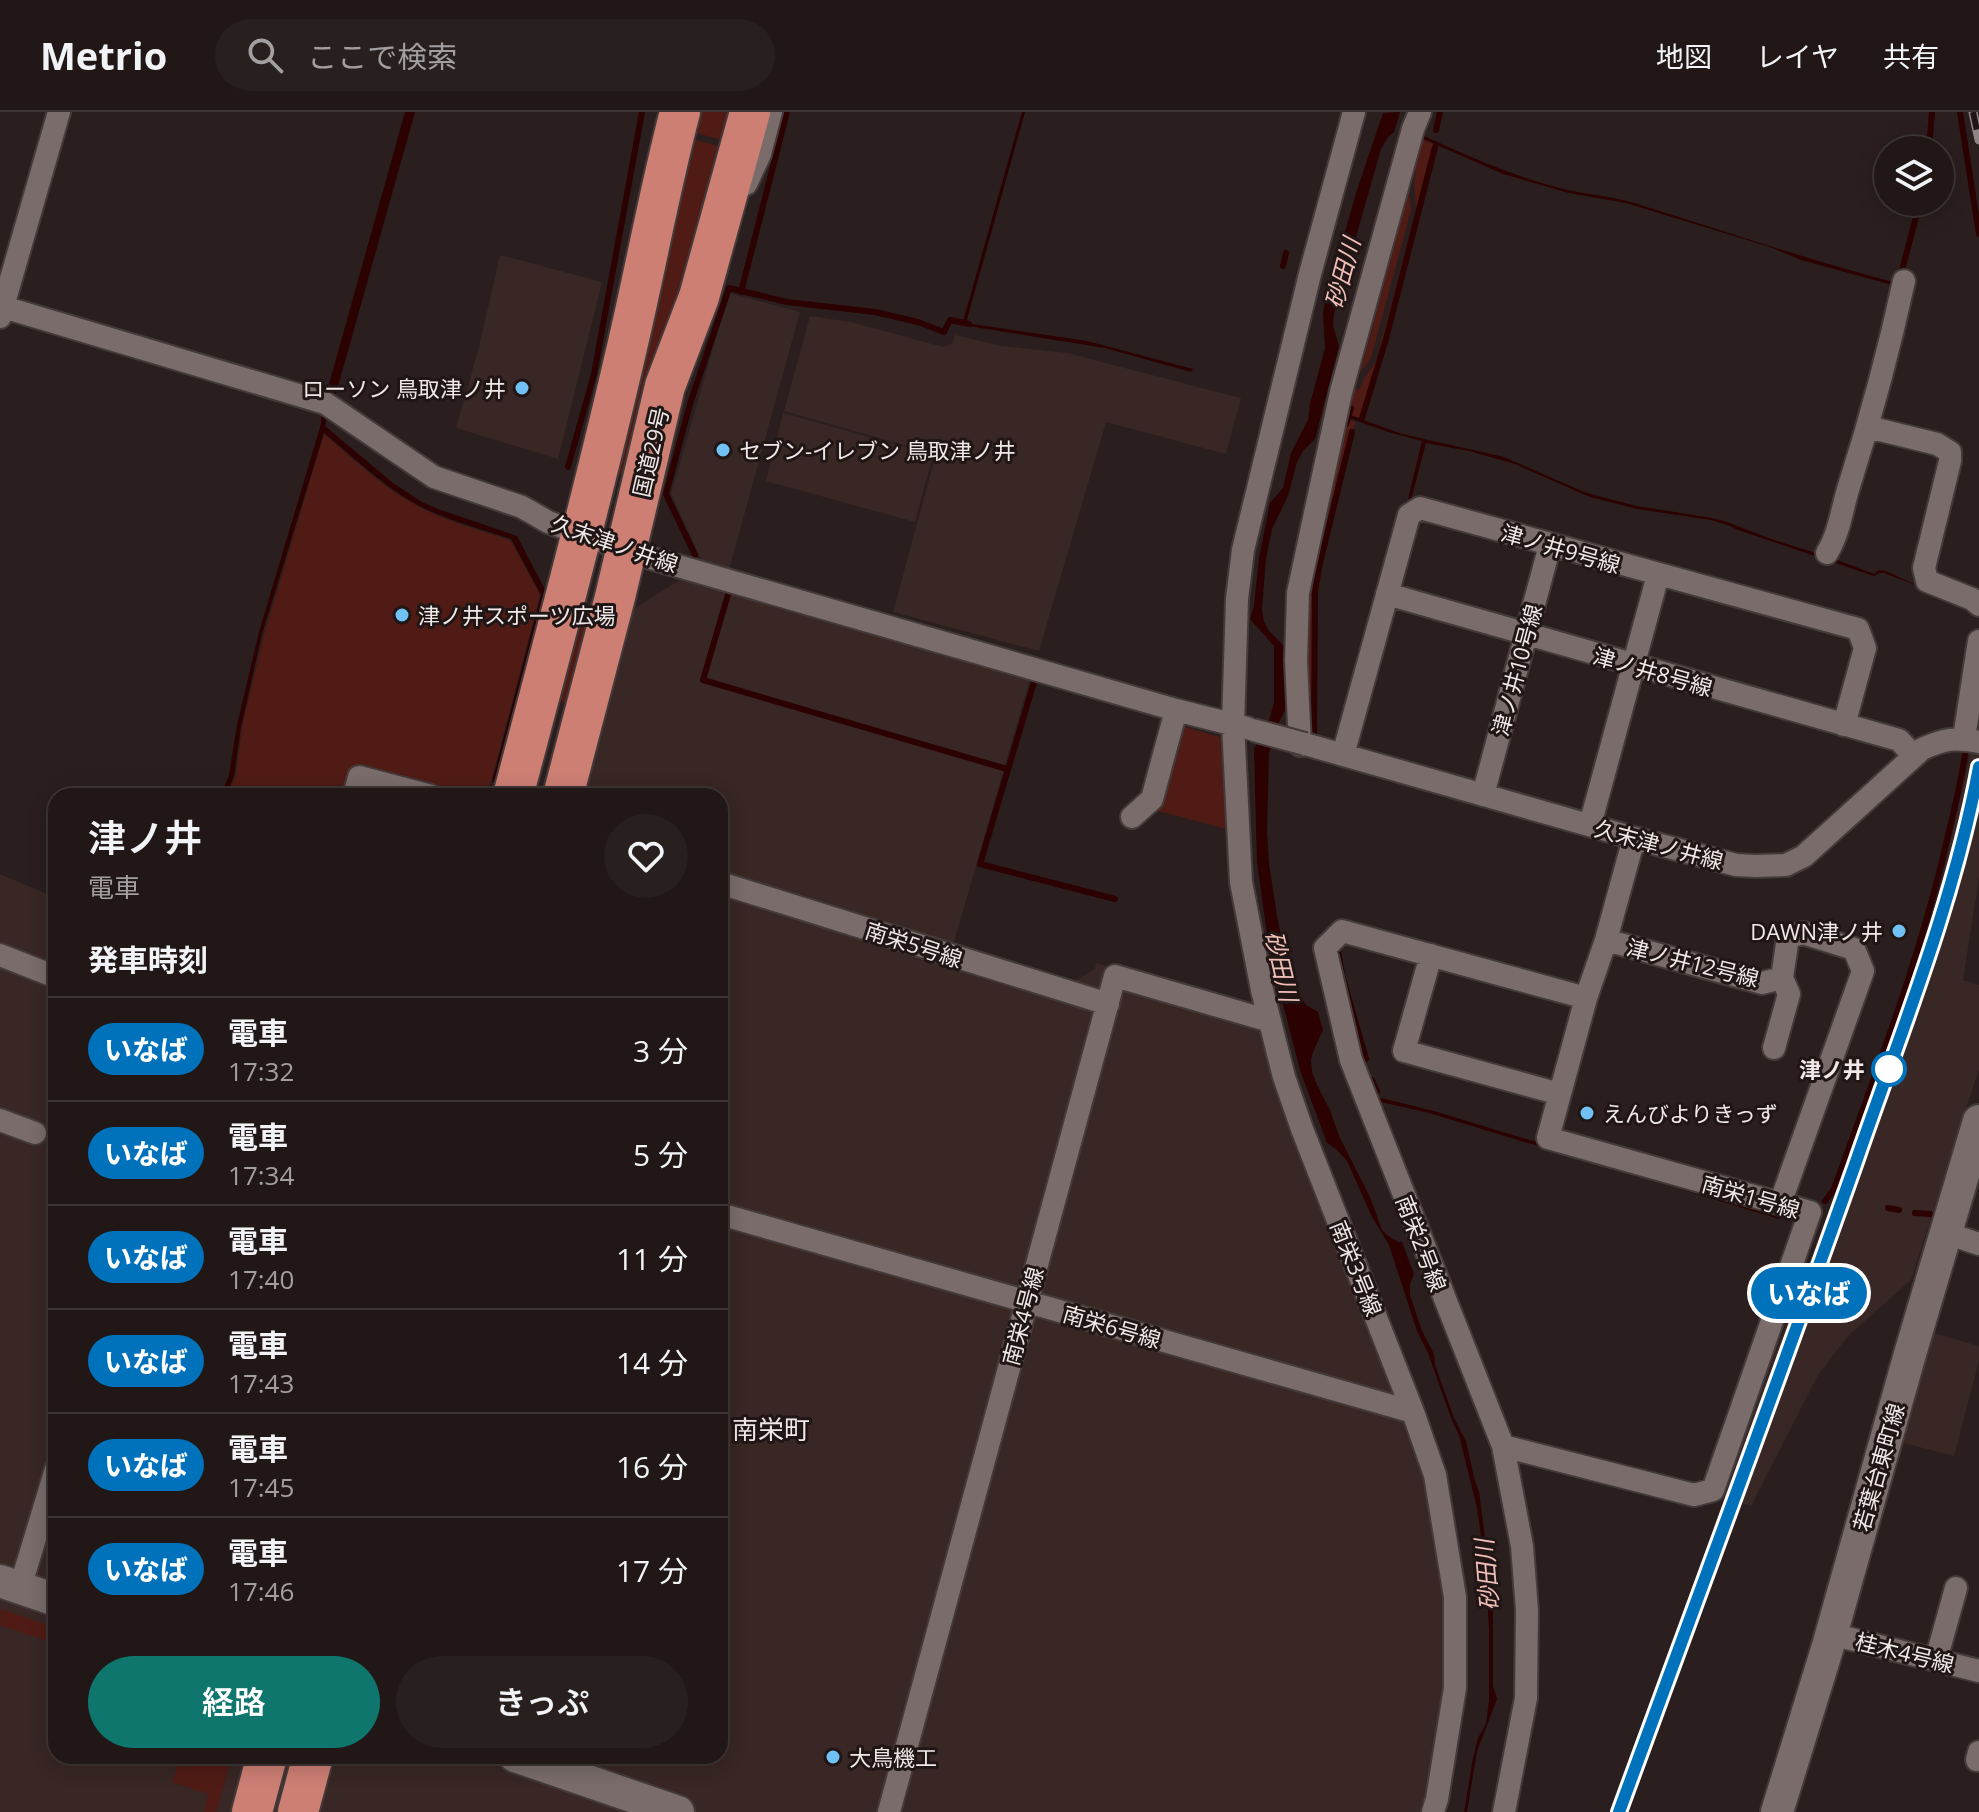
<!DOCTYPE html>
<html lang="ja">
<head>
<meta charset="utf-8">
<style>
  body { margin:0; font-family:"Open Sans","Noto Sans JP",sans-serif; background:#28201f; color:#f1f3f6; height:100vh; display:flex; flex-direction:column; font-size:30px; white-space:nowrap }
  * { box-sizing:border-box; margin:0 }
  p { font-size:26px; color:#a29fa1 }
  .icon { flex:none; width:44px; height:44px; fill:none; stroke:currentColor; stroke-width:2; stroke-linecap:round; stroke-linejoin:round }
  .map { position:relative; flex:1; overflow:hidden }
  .sheet { position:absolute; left:48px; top:676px; width:680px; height:976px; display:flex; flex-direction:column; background:#201716; border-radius:24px; box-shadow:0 4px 20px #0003,0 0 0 2px #3d3635 }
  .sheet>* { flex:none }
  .badge { padding:0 16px; border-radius:26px; font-size:28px; line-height:52px }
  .tools { position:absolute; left:1874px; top:24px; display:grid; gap:16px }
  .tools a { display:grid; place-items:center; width:80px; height:80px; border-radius:50%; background:#201716; box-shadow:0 4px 20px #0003,0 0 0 2px #3d3635; font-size:40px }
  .map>.badge { position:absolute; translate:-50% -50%; box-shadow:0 0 0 4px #fff }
  h2 { padding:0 40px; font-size:30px; line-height:72px }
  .round { display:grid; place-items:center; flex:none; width:84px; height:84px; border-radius:42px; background:#28201f }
  .headline { display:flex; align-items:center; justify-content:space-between; height:136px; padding:0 40px }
  h1 { font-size:38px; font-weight:600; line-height:60px }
  .cta { display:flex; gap:16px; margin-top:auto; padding:16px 40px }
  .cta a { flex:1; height:92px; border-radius:48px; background:#0f766e; color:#fff; font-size:32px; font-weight:600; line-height:92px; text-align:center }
  .cta a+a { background:#28201f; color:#f1f3f6 }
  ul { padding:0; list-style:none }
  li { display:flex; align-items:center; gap:24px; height:104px; padding:0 40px; border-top:2px solid #3d3635 }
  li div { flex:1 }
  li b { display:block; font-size:30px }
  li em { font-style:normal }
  li .badge { min-width:88px; font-weight:700; text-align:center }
  header { display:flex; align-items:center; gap:48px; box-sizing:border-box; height:112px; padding:0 40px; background:#201716; border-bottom:2px solid #3d3635 }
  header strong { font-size:38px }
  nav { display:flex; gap:44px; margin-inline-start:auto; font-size:28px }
  .search { width:560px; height:72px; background:#28201f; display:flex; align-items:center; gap:20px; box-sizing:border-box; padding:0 28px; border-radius:44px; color:#a29fa1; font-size:30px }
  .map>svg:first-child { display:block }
</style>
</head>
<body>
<header>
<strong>Metrio</strong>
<div class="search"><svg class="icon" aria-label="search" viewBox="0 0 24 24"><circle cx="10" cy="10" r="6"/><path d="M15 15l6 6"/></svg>ここで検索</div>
<nav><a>地図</a><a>レイヤ</a><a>共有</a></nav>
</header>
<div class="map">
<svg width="1979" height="1700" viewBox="0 0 1979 1700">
  <rect width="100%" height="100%" fill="#2a1f1e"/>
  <path fill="#382724" d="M500,143L602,170L558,347L456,316L479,235Z
    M729,181L800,200L729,458L702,449L671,382Z
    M810,204L851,210L943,235L952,232L955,223L1001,234L1067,241L1241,286L1226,342L1106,310L1039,539L893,500L936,342L784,299Z
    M783,301L933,343L915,410L766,369Z
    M683,466L1031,563L952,837L1066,874L1095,857L1096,851L1250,898L1258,914L1283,1001L1312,1078L1410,1320L1426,1366L1446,1472L1447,1541L1443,1616L1423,1700H0V762L56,786V1644H720V684H580L629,500Z
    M1971,638L1979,640V766L1963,868L1979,873V957L1911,1168L1848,1224L1818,1263L1751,1394L1722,1385L1869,990L1919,851L1934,803Z
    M1930,1220L1979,1234V1249L1954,1344L1899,1330Z"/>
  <path fill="#501b15" d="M693,0H739L731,30L688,19Z
    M1418,25L1435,33L1378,250L1360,306L1350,303L1349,308L1355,310L1332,396L1314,481L1312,624L1307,622L1304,477L1347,280L1361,276L1363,268L1376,249L1416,98L1414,68L1416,60L1412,57Z
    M687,26L730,37L624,364L614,360Z
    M1409,79L1411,98L1371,246L1360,262Z
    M324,322C352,346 380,373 412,391C442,409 478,417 511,429L540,483L489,677L475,684H461L353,656L345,684H227L236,663L242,615L264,523Z
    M587,494L599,497L570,590L564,591L561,588V580Z
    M1182,614L1223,626L1224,629L1227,717L1158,699Z
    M1,1497L56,1516V1532L0,1513Z
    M181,1644H232L216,1700H204L208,1682L172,1670Z"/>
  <path fill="#2b0101" d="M405,0H415L335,285L326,283Z
    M1022,0H1025L966,211L1087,229L1193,257L1191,260L1105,236L962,213Z
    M1400,0L1394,20L1388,25L1381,37L1334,202L1333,214L1339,234L1315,327L1303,339L1297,350L1288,384L1272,417L1266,447L1262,497L1264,510L1269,519L1285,535V599L1278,612L1269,641L1267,717L1269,752L1277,804L1288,856L1293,874L1306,893L1318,900L1323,918L1313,940L1311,948L1312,960L1317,973L1330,998L1339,1024L1370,1085L1382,1118L1387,1123L1398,1130H1402L1414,1162L1410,1172V1183L1422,1219L1434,1242L1435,1253L1454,1306L1466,1329L1474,1366L1479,1380L1493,1485V1574L1497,1587L1477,1639L1467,1700H1464L1473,1646L1478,1626L1486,1612L1489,1589V1520L1486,1458L1477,1396L1459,1323L1451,1306L1428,1241L1417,1219L1389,1133L1372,1105L1347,1049L1336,1037L1327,1031L1300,958L1279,877L1268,829L1257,750L1254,637L1269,609L1274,590V534L1250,507L1254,494L1259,446L1270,391L1283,376L1291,341L1308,308L1310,292L1325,236L1323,201L1325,189L1357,78L1383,1Z
    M1420,22C1468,44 1516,66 1568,78C1590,83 1612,84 1634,91C1722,118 1808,148 1897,171L1896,174L1801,148L1770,135L1626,91L1569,81L1503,62L1419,25Z
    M321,298L329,300L325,314L393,371L422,390L438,397L517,424L548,483L498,671L492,670L541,483L511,427C478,416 442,407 412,390C380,371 352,344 324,321L262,522L241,615L234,664L226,684H221L229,663L237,613L259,520L321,312Z
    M1350,303L1402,322L1504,345L1584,380L1617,389L1637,394L1712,406L1727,410L1771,427L1832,446L1874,462L1879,458L1886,459L1918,474L1884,461H1879L1874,464L1738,418L1730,414L1711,408L1637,397L1590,385L1515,352L1469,339L1426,331L1411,388L1408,387L1422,329L1388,320L1349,306Z
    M1377,985L1434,999L1780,1104L1779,1107L1429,1001L1377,989Z"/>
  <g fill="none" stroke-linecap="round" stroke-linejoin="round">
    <path stroke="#2b0101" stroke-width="6" d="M1960,0L1979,122
      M1436,18L1440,0
      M1929,38L1932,0
      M1283,154L1286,141
      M1901,162L1920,90
      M741,180L787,0
      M1362,306L1386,227L1435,35
      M1346,312L1351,296
      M568,355L594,262L642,0
      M695,443L666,382L690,292L729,176L787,190L875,200L918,210L944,220L950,208L969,212
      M729,479L703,568L1007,657
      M1034,570L980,752L1115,787
      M1314,621L1315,480L1319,455L1352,320
      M1338,838L1342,863L1366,947
      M1372,968L1377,980
      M1825,1089L1834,1077C1875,963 1919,850 1946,732C1953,702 1961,672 1965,642
      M1888,1096L1899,1098
      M1915,1101L1930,1102"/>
    <g stroke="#433a39" stroke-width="26">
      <path id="street" d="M1354,0L1310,162L1243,438L1237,487L1233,613L1241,770L1262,878L1284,965L1302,1017L1413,1300L1435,1363L1455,1485V1576L1437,1687L1433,1700
        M746,72L760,42L771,0
        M0,194L325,291L434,365L522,395L548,410L640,443L1176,598L1247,616
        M0,205L59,0
        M1868,315L1937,332L1950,340V349L1924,456L1927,469L1972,487L1979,493
        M1827,441C1840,420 1842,395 1850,371C1871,305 1889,238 1904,169
        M1387,482L1899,628L1914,644
        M1964,626L1979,529
        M1305,632L1634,726L1736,753L1755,754L1786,753L1804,744L1922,637C1944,627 1955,625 1979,630
        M1300,633L1296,549L1298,481L1341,280L1413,17L1420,0
        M1343,643L1409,403L1420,396L1858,517L1865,536L1844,613
        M1483,683L1550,433
        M354,684L359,665L431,684
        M1132,705L1152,687L1176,598
        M1590,713L1658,463
        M720,771L1108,892
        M1606,828L1762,871L1782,866L1788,825L1803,821L1854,837L1863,859L1780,1092
        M0,843L56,865
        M1431,843L1404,939L1560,982
        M1774,936L1789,882L1782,866
        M0,1008L35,1021
        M720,1102L1413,1300
        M1946,1121L1979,1132
        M1503,1334L1694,1383L1713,1378L1810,1100L1548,1026L1586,886L1606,828L1634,726
        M20,1476L56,1357
        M1831,1522L1979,1559
        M1936,1548L1956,1476
        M1977,1648L1979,1640
        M889,1700L1115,864L1270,909
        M1504,1700L1526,1586L1527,1498L1522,1434L1503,1334L1351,948L1325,836L1342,819L1586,886"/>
    </g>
    <g stroke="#433a39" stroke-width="36">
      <path id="secondary" d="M0,1469L56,1488
        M515,1644L678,1700
        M1777,1700L1828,1534L1910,1242L1979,1009"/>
    </g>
    <g stroke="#433a39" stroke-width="44">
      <path id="highway" d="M513,684C553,533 593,383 628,231C646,154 660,76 680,0
        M563,684L615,485L665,274L699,185L750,0
        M252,1700L267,1644
        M298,1700L313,1644"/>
    </g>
    <use href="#street" stroke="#796c6a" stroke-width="22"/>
    <use href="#secondary" stroke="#796c6a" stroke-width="32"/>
    <use href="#highway" stroke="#cd7f74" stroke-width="40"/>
    <g stroke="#8e8584" stroke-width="9">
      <path id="rail" d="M1973,0L1979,28
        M1619,1700C1699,1482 1780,1265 1857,1047C1902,917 1953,790 1979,654"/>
    </g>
    <use href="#rail" stroke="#201615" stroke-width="6" stroke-dasharray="18" stroke-linecap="butt"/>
    <g stroke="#433a39" stroke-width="26" stroke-linecap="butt">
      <path id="street-bridge" d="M1253,618L1305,632"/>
    </g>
    <use href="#street-bridge" stroke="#796c6a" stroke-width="22"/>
  </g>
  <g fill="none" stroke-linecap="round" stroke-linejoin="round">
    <g stroke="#fff" stroke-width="18">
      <path id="line" d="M1619,1700C1699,1482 1780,1265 1857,1047C1902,917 1954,790 1979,655"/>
    </g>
    <use href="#line" stroke="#0072bc" stroke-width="12"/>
  </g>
  <g fill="#71c1f5" stroke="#201615" stroke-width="3">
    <circle cx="522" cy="276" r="8"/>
    <circle cx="723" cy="338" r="8"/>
    <circle cx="402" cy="503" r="8"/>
    <circle cx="1899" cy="819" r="8"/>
    <circle cx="1587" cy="1001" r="8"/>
    <circle cx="833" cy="1645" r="8"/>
  </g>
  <circle fill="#fff" stroke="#0072bc" stroke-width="4" cx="1889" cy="957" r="16"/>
  <g text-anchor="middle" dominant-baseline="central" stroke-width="6" stroke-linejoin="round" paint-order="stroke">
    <g font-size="22" fill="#efe8e7" stroke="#201615" text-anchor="start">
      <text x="506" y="276" text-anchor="end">ローソン 鳥取津ノ井</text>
      <text x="739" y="338">セブン-イレブン 鳥取津ノ井</text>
      <text x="418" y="503">津ノ井スポーツ広場</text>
      <text x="1883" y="819" text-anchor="end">DAWN津ノ井</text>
      <text x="1603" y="1001">えんびよりきっず</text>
      <text x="849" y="1645">大鳥機工</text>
    </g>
    <g font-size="22" fill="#efe8e7" stroke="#201615">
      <text transform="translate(650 340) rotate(-77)">国道29号</text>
      <text transform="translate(615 431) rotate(19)">久末津ノ井線</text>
      <text transform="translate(1561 436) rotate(16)">津ノ井9号線</text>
      <text transform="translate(1516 558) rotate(-75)">津ノ井10号線</text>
      <text transform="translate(1653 559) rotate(16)">津ノ井8号線</text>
      <text transform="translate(1659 732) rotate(15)">久末津ノ井線</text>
      <text transform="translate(914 832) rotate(18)">南栄5号線</text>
      <text transform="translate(1693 850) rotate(14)">津ノ井12号線</text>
      <text transform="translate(1751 1084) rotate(16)">南栄1号線</text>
      <text transform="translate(1422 1131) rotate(69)">南栄2号線</text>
      <text transform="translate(1357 1156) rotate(68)">南栄3号線</text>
      <text transform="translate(1022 1204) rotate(-75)">南栄4号線</text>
      <text transform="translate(1112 1214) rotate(16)">南栄6号線</text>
      <text transform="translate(1878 1355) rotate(-74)">若葉台東町線</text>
      <text transform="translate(1905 1540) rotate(14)">桂木4号線</text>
    </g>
    <g font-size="22" font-weight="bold" fill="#efe8e7" stroke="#201615" text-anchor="end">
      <text x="1865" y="957">津ノ井</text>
    </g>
    <g font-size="24" font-style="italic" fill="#f1bfb7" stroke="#201615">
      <text transform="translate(1342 161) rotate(-75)">砂田川</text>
      <text transform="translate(1282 854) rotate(77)">砂田川</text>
      <text transform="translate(1486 1463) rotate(-95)">砂田川</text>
    </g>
    <g font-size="26" fill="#efe8e7" stroke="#201615">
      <text x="771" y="1317">南栄町</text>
    </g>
  </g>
</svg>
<div class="tools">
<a><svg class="icon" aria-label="layers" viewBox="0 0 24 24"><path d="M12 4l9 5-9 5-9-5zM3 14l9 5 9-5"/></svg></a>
</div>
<b class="badge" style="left:1809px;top:1181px;background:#0072bc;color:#fff">いなば</b>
<section class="sheet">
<div class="headline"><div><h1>津ノ井</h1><p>電車</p></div><a class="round"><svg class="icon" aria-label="heart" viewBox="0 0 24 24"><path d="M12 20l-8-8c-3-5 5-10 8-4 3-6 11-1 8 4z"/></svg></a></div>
<h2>発車時刻</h2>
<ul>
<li><span class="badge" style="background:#0072bc;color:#fff">いなば</span><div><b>電車</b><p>17:32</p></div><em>3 分</em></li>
<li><span class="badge" style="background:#0072bc;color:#fff">いなば</span><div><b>電車</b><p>17:34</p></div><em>5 分</em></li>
<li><span class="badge" style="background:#0072bc;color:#fff">いなば</span><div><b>電車</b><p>17:40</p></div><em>11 分</em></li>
<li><span class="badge" style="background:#0072bc;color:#fff">いなば</span><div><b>電車</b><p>17:43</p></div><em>14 分</em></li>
<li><span class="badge" style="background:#0072bc;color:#fff">いなば</span><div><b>電車</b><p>17:45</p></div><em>16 分</em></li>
<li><span class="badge" style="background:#0072bc;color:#fff">いなば</span><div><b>電車</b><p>17:46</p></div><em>17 分</em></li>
</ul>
<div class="cta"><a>経路</a><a>きっぷ</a></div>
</section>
</div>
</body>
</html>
